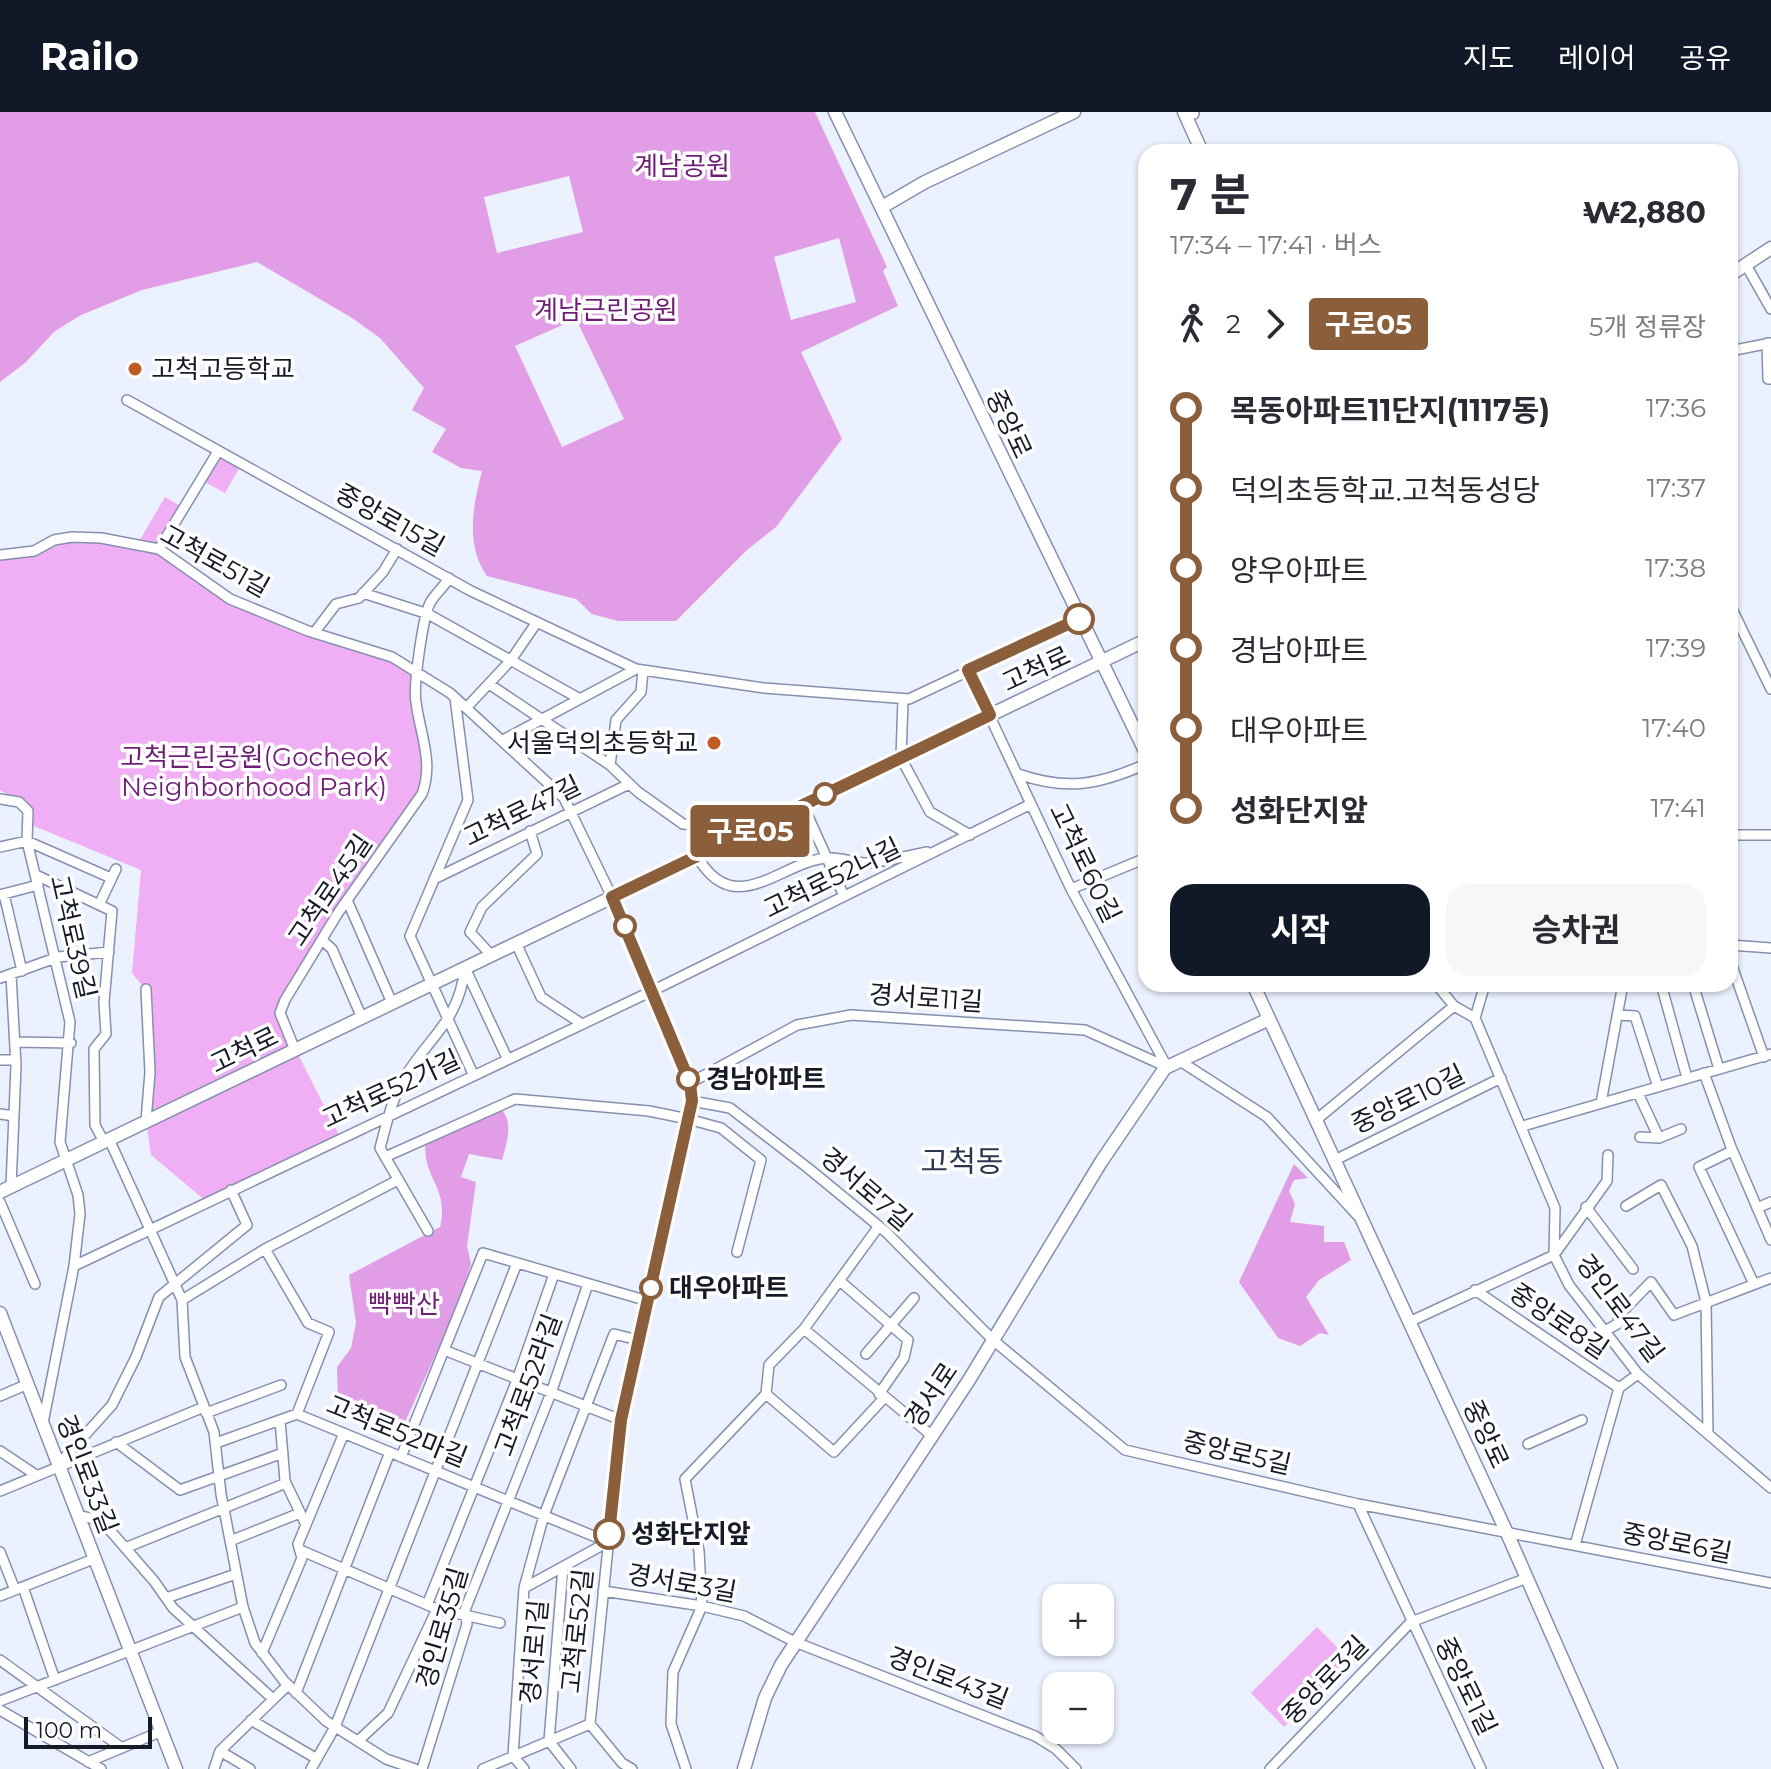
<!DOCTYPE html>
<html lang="ko">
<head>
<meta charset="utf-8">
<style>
  body { margin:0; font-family:Montserrat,"Noto Sans KR",sans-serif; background:#f7f7f7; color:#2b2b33; height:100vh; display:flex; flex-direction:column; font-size:30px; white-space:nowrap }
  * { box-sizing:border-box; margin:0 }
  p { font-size:26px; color:#7c7c81 }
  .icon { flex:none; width:44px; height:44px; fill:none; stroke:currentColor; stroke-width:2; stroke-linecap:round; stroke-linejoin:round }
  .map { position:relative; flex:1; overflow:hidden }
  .sheet { position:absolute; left:1138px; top:32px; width:600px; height:848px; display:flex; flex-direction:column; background:#fff; border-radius:24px; box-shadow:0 2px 6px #0004 }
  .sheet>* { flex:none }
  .badge { padding:0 16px; border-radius:6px; font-size:28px; line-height:52px }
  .controls { position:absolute; left:1042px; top:1472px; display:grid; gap:16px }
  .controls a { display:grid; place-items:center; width:72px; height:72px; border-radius:16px; background:#fff; box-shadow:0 2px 6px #0004; font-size:40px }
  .scale { position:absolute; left:24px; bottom:20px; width:128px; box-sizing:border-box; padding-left:8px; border:4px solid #171b27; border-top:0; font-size:22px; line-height:28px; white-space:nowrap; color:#171b27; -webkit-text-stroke:6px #fff; paint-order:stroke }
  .map>.badge { position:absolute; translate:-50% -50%; box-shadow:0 0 0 4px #fff }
  .legs { display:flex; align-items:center; gap:12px; height:88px; padding:0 32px; font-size:26px }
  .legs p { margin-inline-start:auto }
  .headline { display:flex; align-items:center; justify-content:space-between; height:136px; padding:0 32px }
  h1 { font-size:44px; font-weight:700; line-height:60px }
  .button { display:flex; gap:16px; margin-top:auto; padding:16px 32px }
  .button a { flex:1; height:92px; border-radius:24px; background:#111827; color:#fff; font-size:32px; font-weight:700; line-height:92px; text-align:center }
  .button a+a { background:#f7f7f7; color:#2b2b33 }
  ul { padding:0 32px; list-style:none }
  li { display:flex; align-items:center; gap:28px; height:80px; font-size:30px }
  li i { display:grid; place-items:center; width:12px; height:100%; margin:0 10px; background:currentColor }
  li i::after { content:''; width:20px; height:20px; margin:-10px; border:6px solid; border-radius:50%; background:#fff }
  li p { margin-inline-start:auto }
  li:first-child i { background:linear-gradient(#0000 50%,currentColor 0) }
  li:last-child i { background:linear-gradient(currentColor 50%,#0000 0) }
  header { display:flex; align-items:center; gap:48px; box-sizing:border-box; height:112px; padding:0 40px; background:#111827; color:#fff }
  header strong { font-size:38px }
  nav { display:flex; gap:44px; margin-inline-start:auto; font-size:28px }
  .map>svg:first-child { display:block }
</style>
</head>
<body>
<header>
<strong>Railo</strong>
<nav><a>지도</a><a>레이어</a><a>공유</a></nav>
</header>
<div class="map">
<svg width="1771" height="1657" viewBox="0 0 1771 1657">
  <rect width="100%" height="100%" fill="#ecf1ff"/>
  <path fill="#f0aff4" d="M217,341L241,353L225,381L201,368Z
    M165,385L184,396L159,437L230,487L415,556L428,667L285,888L283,913L340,1025L207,1090L151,1043L146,1009V878L132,861L141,758L29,712L19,690L0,678V443L72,425L137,433Z
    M1317,1515L1351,1549L1284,1615L1251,1581Z"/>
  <path fill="#e19de5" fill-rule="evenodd" d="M0,0H815L887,155L883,159L898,194L801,240L842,327L776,415L747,438L676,509H618L592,502L576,487L487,464C465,433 473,393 482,359L461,356L432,340L446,317L412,298L424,276L380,226L352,206L257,150L142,178L81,203L55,219L25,251L0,270ZM569,64L583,120L497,141L484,85ZM839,126L856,190L791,208L774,145ZM576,207L624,307L562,335L515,234Z
    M498,994C515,1008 507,1030 502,1048L469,1042L461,1065L476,1070L467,1134L471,1152L458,1193L405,1310C371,1313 365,1308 338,1289L337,1255L351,1236L356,1211L349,1163L440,1115C450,1075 420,1064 426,1027Z
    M1294,1052L1308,1066L1294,1068L1289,1079L1295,1092L1290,1110L1324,1114V1130H1344L1351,1148L1319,1168L1306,1185L1329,1223L1320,1221L1300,1234L1278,1226L1239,1170Z"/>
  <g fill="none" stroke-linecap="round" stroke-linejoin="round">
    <g stroke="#8590af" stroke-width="12">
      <path id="street" d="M1192,0L1194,2
        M1746,153L1771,197
        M1767,231L1768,267H1771
        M1730,239L1771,231
        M127,288L471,479L636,557L764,576L909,587L1079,507
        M159,437L217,341
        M0,443L34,439L54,428L72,425L101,426L159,437L230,487L308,519L392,545L450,581L564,686L612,785L690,971L692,989L621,1308L590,1612
        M363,481L428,502L580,587
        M1730,493L1771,577
        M314,521L336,492L359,486L383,460L397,437
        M968,558L1071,777L1167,955
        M489,572L610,653L638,680L683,712L717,715L733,727
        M455,586L468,688L410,824L473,962
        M903,587L901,646L930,700L970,723
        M467,595L511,548L537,510
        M503,628L636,557
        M610,653L616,608L641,580L643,558
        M1018,662C1067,679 1099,673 1146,652
        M0,687L19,690L28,699L27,729L70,910L60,1030L78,1083L80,1102L74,1154L43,1311
        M803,693L844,784
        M1730,723H1771
        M0,735L27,729L111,766
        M697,744C735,811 783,747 829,746C841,745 853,751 865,751C886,750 907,744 927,740
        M36,763L112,799L104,890L106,922L94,937L95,1013L104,1030
        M434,767L629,672
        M1071,777L1146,746
        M4,782L22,859
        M0,783L38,773
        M347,788L392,891
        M99,793L116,757
        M322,828L332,837L362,906
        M516,831L541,885L582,912
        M1730,833L1771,836
        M491,843L470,820L482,795L537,742L530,719
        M1730,848L1764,945
        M465,856L507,946
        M11,863L16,954L11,1074
        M0,866L58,845L109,840
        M1436,872L1454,894L1475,906L1555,1096L1554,1143L1569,1173L1638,1262L1771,1376
        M1661,872L1687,966
        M1693,872L1719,957
        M1617,903L1635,904L1658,975
        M1475,906L1485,872
        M16,930L71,931
        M295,938L280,901L285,888L338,801L422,682C434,650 420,622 416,590C413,574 423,505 430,491C434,483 444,475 449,466
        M0,948H16
        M1180,949L1267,1005L1357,1103
        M1704,961L1731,1035L1771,1128
        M690,971L797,913L851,903L1085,918L1167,955
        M1638,981L1659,1026
        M692,989L730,996L808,1056L886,1120L993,1228L1125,1338L1358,1392L1771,1471
        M1601,991L1623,872
        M0,1002L14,1004
        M1316,1008L1454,894
        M146,1009L150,960L146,877
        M1523,1014L1771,942
        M1640,1025L1659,1026L1681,1017
        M109,1027L182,1188L185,1245L214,1320L221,1382L243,1495L255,1531L284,1569L326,1609L386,1647L415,1657
        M1732,1039L1699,1055L1754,1172
        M385,1045L515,987L649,999L688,1007L721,1016L761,1048L737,1140
        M1335,1048L1501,966
        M0,1090L35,1172
        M1626,1094L1661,1073L1692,1134L1706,1190L1708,1322
        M1586,1095L1633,1157
        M1757,1096L1771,1090
        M428,1119L380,1036C386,1014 391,990 402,970C427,925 458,913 465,856
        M265,1137L308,1211L329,1220L297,1302L608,1430
        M74,1154L652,879L1031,692
        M840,1169L908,1228L904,1246L879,1282
        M1475,1178L1619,1276
        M182,1188L265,1137L398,1068
        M1409,1210L1554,1143L1607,1069L1608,1043
        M804,1217L931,1323
        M1605,1219L1619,1211L1618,1204L1651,1170L1674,1203L1771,1166
        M444,1238L621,1308
        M866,1242L914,1186
        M766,1282L834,1340L884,1286
        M0,1284L28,1272
        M206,1301L281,1273
        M297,1302L280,1308L285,1369L306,1413
        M116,1330L180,1378L283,1341
        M216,1331L280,1308
        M1528,1332L1582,1308
        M0,1339L36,1363
        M401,1345L483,1141L648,1189
        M59,1352L112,1293L136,1245L159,1185L247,1113L231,1078
        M0,1379L204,1295
        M1358,1392L1481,1657
        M80,1404L101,1408L154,1469L173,1496L273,1587
        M230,1429L300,1401
        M1575,1433L1619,1276L1638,1262
        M125,1436L286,1371
        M300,1438L437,1497L500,1511
        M0,1440L15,1478
        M563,1455L549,1629L571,1657
        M23,1475L55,1568
        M524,1476L608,1430
        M603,1479L702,1494L744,1504L795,1530L1035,1624L1056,1637L1076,1657
        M0,1484L96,1446
        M166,1486L236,1462
        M427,1493L517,1268L554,1162
        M262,1541L302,1446L298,1432L344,1321
        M0,1548L122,1636
        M296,1581L390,1340
        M0,1589L243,1495
        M0,1598L101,1657
        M251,1608L317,1647
        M590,1612L622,1651L632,1657
        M358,1629L388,1601L437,1497
        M220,1639L250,1657
        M88,1650L162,1619
        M214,1657L220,1639L288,1573
        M311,1657L335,1615L517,1151
        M422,1657L467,1512L465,1498L551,1281L588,1172
        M483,1657L590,1612
        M524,1657L513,1644L524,1476L544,1403L614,1222L638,1228
        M686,1657L671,1612L673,1560L702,1494L699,1439L685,1367L766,1282L769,1253L804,1217L879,1114
        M1270,1657L1411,1510L1527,1466"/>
    </g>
    <g stroke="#8590af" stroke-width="15">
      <path id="secondary" d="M835,0L1146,641
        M1184,0L1202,40
        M882,95L925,70L1074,0
        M1730,163L1771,136
        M1253,872L1507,1421L1611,1657
        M0,1080L1146,528
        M0,1201L176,1657
        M744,1657L765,1586L781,1553L969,1268L1101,1050L1165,956L1269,907"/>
    </g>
    <use href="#street" stroke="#fff" stroke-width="9"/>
    <use href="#secondary" stroke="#fff" stroke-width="12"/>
  </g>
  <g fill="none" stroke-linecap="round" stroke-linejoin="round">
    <g stroke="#fff" stroke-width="18">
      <path id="line-1" d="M609,1422L621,1308L692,989L690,971L612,785L990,603L968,558L1079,507"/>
    </g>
    <use href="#line-1" stroke="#8b5e3c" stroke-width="12"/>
  </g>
  <g fill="#bf5c23" stroke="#fff" stroke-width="3">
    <circle cx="135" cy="257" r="8"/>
    <circle cx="714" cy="631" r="8"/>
  </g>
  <g fill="#fff" stroke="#8b5e3c" stroke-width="4">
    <circle cx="1079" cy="507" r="14"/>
    <circle cx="825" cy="682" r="10"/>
    <circle cx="625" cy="814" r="10"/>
    <circle cx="688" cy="967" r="10"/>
    <circle cx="651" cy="1176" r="10"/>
    <circle cx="609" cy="1422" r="14"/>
  </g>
  <g text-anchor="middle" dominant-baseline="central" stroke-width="7" stroke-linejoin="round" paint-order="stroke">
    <g font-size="26" fill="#6e1e74" stroke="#fff">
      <text x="682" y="54">계남공원</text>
      <text x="606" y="198">계남근린공원</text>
      <text x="254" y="645">고척근린공원(Gocheok<tspan x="254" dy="30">Neighborhood Park)</tspan></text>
      <text x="404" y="1192">빡빡산</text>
    </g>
    <g font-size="26" fill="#171b27" stroke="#fff" text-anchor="start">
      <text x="151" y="257">고척고등학교</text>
      <text x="698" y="631" text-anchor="end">서울덕의초등학교</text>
    </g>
    <g font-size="26" fill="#171b27" stroke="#fff">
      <text transform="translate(1009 312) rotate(65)">중앙로</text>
      <text transform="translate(390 408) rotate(29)">중앙로15길</text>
      <text transform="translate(215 449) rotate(29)">고척로51길</text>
      <text transform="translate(1036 557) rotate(-25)">고척로</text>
      <text transform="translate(522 699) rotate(-26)">고척로47길</text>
      <text transform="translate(1085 751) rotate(64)">고척로60길</text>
      <text transform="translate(832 766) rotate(-26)">고척로52나길</text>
      <text transform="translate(330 778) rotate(-56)">고척로45길</text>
      <text transform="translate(73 825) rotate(77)">고척로39길</text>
      <text transform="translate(926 886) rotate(4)">경서로11길</text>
      <text transform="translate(244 938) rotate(-26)">고척로</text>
      <text transform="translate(391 977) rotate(-25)">고척로52가길</text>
      <text transform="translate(1408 987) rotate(-26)">중앙로10길</text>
      <text transform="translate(866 1077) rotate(41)">경서로7길</text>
      <text transform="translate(1620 1196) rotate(53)">경인로47길</text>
      <text transform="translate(1559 1209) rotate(34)">중앙로8길</text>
      <text transform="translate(528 1273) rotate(-70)">고척로52라길</text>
      <text transform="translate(931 1283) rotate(-56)">경서로</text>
      <text transform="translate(397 1319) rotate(22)">고척로52마길</text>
      <text transform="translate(1486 1322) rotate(65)">중앙로</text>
      <text transform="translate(1237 1341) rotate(13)">중앙로5길</text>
      <text transform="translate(87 1362) rotate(69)">경인로33길</text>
      <text transform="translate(1677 1431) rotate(11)">중앙로6길</text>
      <text transform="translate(682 1471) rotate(10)">경서로3길</text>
      <text transform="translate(442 1516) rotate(-74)">경인로35길</text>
      <text transform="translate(577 1519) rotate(-84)">고척로52길</text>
      <text transform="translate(534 1540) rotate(-85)">경서로1길</text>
      <text transform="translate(948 1566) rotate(21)">경인로43길</text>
      <text transform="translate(1325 1568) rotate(-46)">중앙로3길</text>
      <text transform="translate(1466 1574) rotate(64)">중앙로1길</text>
    </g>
    <g font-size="26" font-weight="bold" fill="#171b27" stroke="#fff" text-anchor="start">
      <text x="706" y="967">경남아파트</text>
      <text x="669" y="1176">대우아파트</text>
      <text x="631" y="1422">성화단지앞</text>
    </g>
    <g font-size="30" fill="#2d3650" stroke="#fff">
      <text x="962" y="1049">고척동</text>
    </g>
  </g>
</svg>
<div class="controls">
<a>+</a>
<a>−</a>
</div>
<div class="scale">100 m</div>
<b class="badge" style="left:750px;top:719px;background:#8b5e3c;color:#fff">구로05</b>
<section class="sheet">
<div class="headline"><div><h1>7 분</h1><p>17:34 – 17:41 · 버스</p></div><b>₩2,880</b></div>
<div class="legs"><svg class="icon" aria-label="walk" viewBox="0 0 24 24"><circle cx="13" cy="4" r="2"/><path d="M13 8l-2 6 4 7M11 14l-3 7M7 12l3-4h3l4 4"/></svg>2<svg class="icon" aria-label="forward" viewBox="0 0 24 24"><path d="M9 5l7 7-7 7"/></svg><b class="badge" style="background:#8b5e3c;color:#fff">구로05</b><p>5개 정류장</p></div>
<ul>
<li><i style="color:#8b5e3c"></i><b>목동아파트11단지(1117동)</b><p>17:36</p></li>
<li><i style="color:#8b5e3c"></i><span>덕의초등학교.고척동성당</span><p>17:37</p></li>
<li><i style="color:#8b5e3c"></i><span>양우아파트</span><p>17:38</p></li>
<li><i style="color:#8b5e3c"></i><span>경남아파트</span><p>17:39</p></li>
<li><i style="color:#8b5e3c"></i><span>대우아파트</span><p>17:40</p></li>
<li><i style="color:#8b5e3c"></i><b>성화단지앞</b><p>17:41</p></li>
</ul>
<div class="button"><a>시작</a><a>승차권</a></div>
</section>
</div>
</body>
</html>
